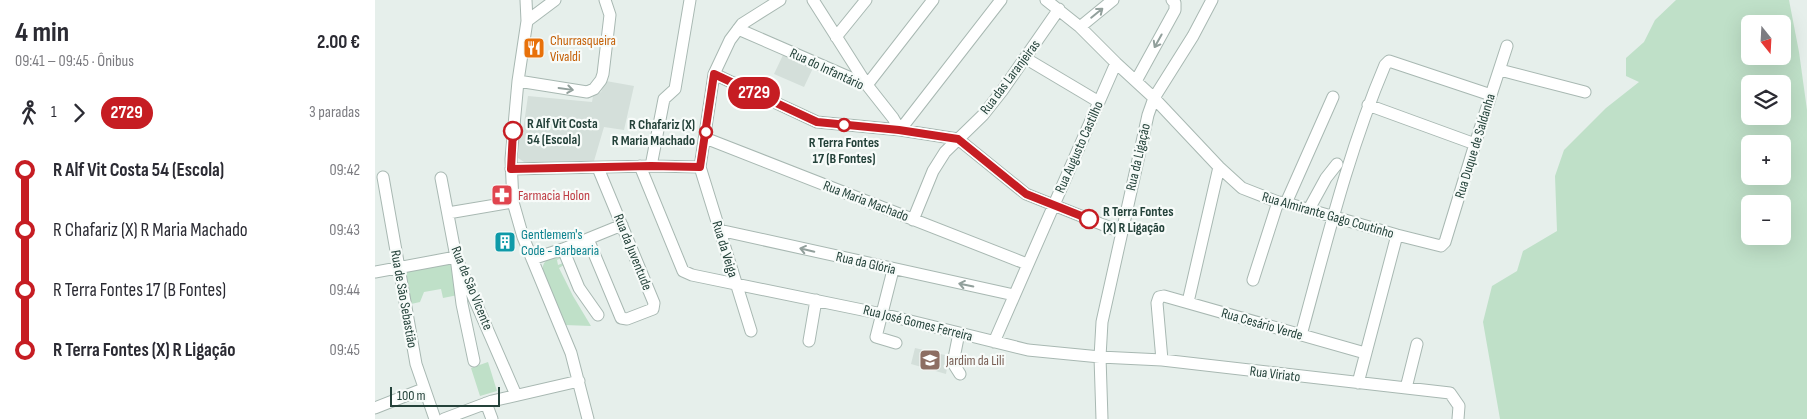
<!DOCTYPE html>
<html lang="pt">
<head>
<meta charset="utf-8">
<style>
  body { margin:0; font-family:"Sofia Sans Condensed",sans-serif; background:#f7f7f7; color:#2b2b33; height:100vh; display:flex; flex-direction:column; font-size:19px; white-space:nowrap }
  * { box-sizing:border-box; margin:0 }
  p { font-size:16px; color:#7c7c81 }
  .icon { flex:none; width:28px; height:28px; fill:none; stroke:currentColor; stroke-width:2; stroke-linecap:round; stroke-linejoin:round }
  .map { position:relative; flex:1; overflow:hidden }
  .side { display:flex; flex-direction:column; background:#fff; width:375px }
  .side>* { flex:none }
  .badge { padding:0 10px; border-radius:16px; font-size:18px; line-height:32px }
  .needle { width:32px; rotate:162deg }
  .controls { position:absolute; left:1366px; top:15px; display:grid; gap:10px }
  .controls a { display:grid; place-items:center; width:50px; height:50px; border-radius:8px; background:#fff; box-shadow:0 5px 20px #0002; font-size:25px }
  .scale { position:absolute; left:15px; bottom:12px; width:110px; box-sizing:border-box; padding-left:5px; border:2px solid #24423a; border-top:0; font-size:14px; line-height:18px; white-space:nowrap; color:#24423a; -webkit-text-stroke:4px #f7fbf9; paint-order:stroke }
  .map>.badge { position:absolute; translate:-50% -50%; box-shadow:0 0 0 2px #fff }
  .legs { display:flex; align-items:center; gap:8px; height:55px; padding:0 15px; font-size:16px }
  .legs p { margin-inline-start:auto }
  .headline { display:flex; align-items:center; justify-content:space-between; height:85px; padding:0 15px }
  h1 { font-size:28px; font-weight:700; line-height:38px }
  ul { padding:0 15px; list-style:none }
  li { display:flex; align-items:center; gap:18px; height:60px; font-size:19px }
  li i { display:grid; place-items:center; width:8px; height:100%; margin:0 6px; background:currentColor }
  li i::after { content:''; width:12px; height:12px; margin:-6px; border:4px solid; border-radius:50%; background:#fff }
  li p { margin-inline-start:auto }
  li:first-child i { background:linear-gradient(#0000 50%,currentColor 0) }
  li:last-child i { background:linear-gradient(currentColor 50%,#0000 0) }
  main { display:flex; flex:1; min-height:0 }
  .map>svg:first-child { display:block }
</style>
</head>
<body>
<main>
<section class="side">
<div class="headline"><div><h1>4 min</h1><p>09:41 – 09:45 · Ônibus</p></div><b>2.00 €</b></div>
<div class="legs"><svg class="icon" aria-label="walk" viewBox="0 0 24 24"><circle cx="13" cy="4" r="2"/><path d="M13 8l-2 6 4 7M11 14l-3 7M7 12l3-4h3l4 4"/></svg>1<svg class="icon" aria-label="forward" viewBox="0 0 24 24"><path d="M9 5l7 7-7 7"/></svg><b class="badge" style="background:#c61d23;color:#fff">2729</b><p>3 paradas</p></div>
<ul>
<li><i style="color:#c61d23"></i><b>R Alf Vit Costa 54 (Escola)</b><p>09:42</p></li>
<li><i style="color:#c61d23"></i><span>R Chafariz (X) R Maria Machado</span><p>09:43</p></li>
<li><i style="color:#c61d23"></i><span>R Terra Fontes 17 (B Fontes)</span><p>09:44</p></li>
<li><i style="color:#c61d23"></i><b>R Terra Fontes (X) R Ligação</b><p>09:45</p></li>
</ul>
</section>
<div class="map">
<svg width="1432" height="419" viewBox="0 0 1432 419">
  <rect width="100%" height="100%" fill="#e6efeb"/>
  <path fill="#d4dfda" d="M408,55L438,68L429,87L399,74Z
    M231,81L259,86L249,130L229,127L219,161L155,163L149,162L143,158L144,132L148,130L153,96L217,102L218,96L226,92Z
    M540,348L574,356L571,374L536,364Z"/>
  <path fill="#bfe0c8" fill-rule="evenodd" d="M1301,0H1414L1424,52L1432,110V419H1125L1108,322L1117,286L1142,271L1148,251L1182,231L1180,176L1189,150L1231,108L1264,82L1251,76V58L1269,42L1280,20ZM1375,24H1408V56H1375ZM1375,84H1408V116H1375ZM1375,144H1408V176H1375ZM1375,204H1408V236H1375Z
    M183,256L186,258L182,260L183,265L188,263L189,265L184,268L198,296L216,326L190,325C186,315 166,275 168,266C170,259 176,257 183,256Z
    M77,261L83,295L68,298L66,289L49,292L45,302L36,304L29,269Z
    M113,362L122,391L105,396L96,368Z"/>
  <g fill="none" stroke-linecap="round" stroke-linejoin="round">
    <g stroke="#a8b8b2" stroke-width="13">
      <path id="minor" d="M151,0L152,21L143,81L136,159L138,202L148,237L196,353L213,419
        M438,0L492,85L518,118L525,130L626,0
        M671,0L705,27L741,63L779,98L844,167L867,188L903,202L911,203L1022,235L1066,246L1070,242L1100,144L1132,46
        M152,21L180,0
        M705,27L738,0
        M363,29L492,85
        M461,37L491,0
        M650,58L724,102
        M1125,70L1210,92
        M339,74L442,122L525,130L583,139L651,194L746,232
        M143,81L212,92L219,89L226,80L228,74L235,15L230,0
        M761,81L800,10V3L797,0
        M492,85L558,0
        M993,105L1100,144
        M330,138L652,264
        M265,166L308,271L317,275L507,314L653,350L725,357L787,360L1075,393L1084,406L1083,419
        M276,166L289,99L300,89L315,0
        M136,169L276,166L325,167
        M8,177L41,364L60,419
        M66,178L81,257L141,395
        M911,203L958,97
        M934,209L951,178L962,164
        M73,213L138,202
        M538,220L558,171L570,152L608,115L627,91L684,9
        M344,230L639,295
        M213,239L246,318L252,319L278,309L279,303L223,168
        M188,249L204,288L223,315
        M157,259L188,249L247,225
        M518,270L501,337L521,343
        M0,272L81,257L87,304L99,361
        M878,280L903,202
        M813,302L844,167
        M376,331L325,167L339,74L355,40L367,24L405,0
        M584,333L578,363L585,374
        M926,335C951,244 973,152 1010,65L1014,61L1116,95
        M434,341L441,300
        M619,342L741,63
        M787,360L782,303L784,297L789,296L990,353
        M983,383L1022,235
        M1031,388L1042,344
        M111,403L117,419
        M0,408L48,389
        M69,419L117,401L204,381
        M727,419L725,357L727,322L773,115L779,98L818,36L837,0"/>
    </g>
    <use href="#minor" stroke="#fff" stroke-width="11"/>
  </g>
  <defs><path id="oneway-shaft" d="M-6 0H5M1.5-3L5.5 0L1.5 3" fill="none" stroke-width="1.6" stroke-linecap="round" stroke-linejoin="round" transform="scale(1.25)"/></defs>
  <g stroke="#92a09c">
    <use href="#oneway-shaft" transform="translate(722 13) rotate(-39)"/>
    <use href="#oneway-shaft" transform="translate(783 41) rotate(119)"/>
    <use href="#oneway-shaft" transform="translate(191 89) rotate(8)"/>
    <use href="#oneway-shaft" transform="translate(432 250) rotate(-167)"/>
    <use href="#oneway-shaft" transform="translate(591 285) rotate(-168)"/>
  </g>
  <g fill="none" stroke-linecap="round" stroke-linejoin="round">
    <g stroke="#fff" stroke-width="11">
      <path id="line-1" d="M138,131L136,169L276,166L325,167L339,74L442,122L524,130L583,139L651,194L714,219"/>
    </g>
    <use href="#line-1" stroke="#c61d23" stroke-width="8"/>
  </g>
  <defs>
    <g id="restaurant-square" transform="scale(1.125)"><rect x="-9" y="-9" width="18" height="18" rx="4" fill="#e8710a" stroke="#f7fbf9"/><path d="M-5-6h1v4h1v-4h1v4h1v-4h1v5L-1.5 .5V6h-2V.5L-5-1ZM5-6V6H3V1.5H1.5Q1.5-4 5-6Z" fill="#fff"/></g>
    <g id="pharmacy-square" transform="scale(1.125)"><rect x="-9" y="-9" width="18" height="18" rx="4" fill="#e0444e" stroke="#f7fbf9"/><path d="M-2-6h4v4h4v4h-4v4h-4v-4h-4v-4h4Z" fill="#fff"/></g>
    <g id="building-square" transform="scale(1.125)"><rect x="-9" y="-9" width="18" height="18" rx="4" fill="#0f9aa8" stroke="#f7fbf9"/><path d="M-4-6H4V6H1V3H-1V6H-4ZM-2.5-4.3h1.7v1.8h-1.7ZM.8-4.3h1.7v1.8H.8ZM-2.5-1h1.7V.8h-1.7ZM.8-1h1.7V.8H.8Z" fill="#fff"/></g>
    <g id="school-square" transform="scale(1.125)"><rect x="-9" y="-9" width="18" height="18" rx="4" fill="#8d6e63" stroke="#f7fbf9"/><path d="M0-5L7-2L0 1L-7-2ZM-4 1L0 2.5L4 1V4Q0 6-4 4Z" fill="#fff"/></g>
  </defs>
  <g fill-rule="evenodd">
    <use href="#restaurant-square" x="159" y="48"/>
    <use href="#pharmacy-square" x="127" y="195"/>
    <use href="#building-square" x="130" y="242"/>
    <use href="#school-square" x="555" y="360"/>
  </g>
  <g fill="#fff" stroke="#c61d23" stroke-width="2.5">
    <circle cx="469" cy="125" r="6"/>
    <circle cx="138" cy="131" r="9"/>
    <circle cx="331" cy="132" r="6"/>
    <circle cx="714" cy="219" r="9"/>
  </g>
  <g text-anchor="middle" dominant-baseline="central" stroke-width="4.5" stroke-linejoin="round" paint-order="stroke">
    <g font-size="14" fill="#c56008" stroke="#f7fbf9" text-anchor="start">
      <text x="175" y="40">Churrasqueira<tspan x="175" dy="16">Vivaldi</tspan></text>
    </g>
    <g font-size="14" fill="#24423a" stroke="#f7fbf9">
      <text transform="translate(452 69) rotate(25)">Rua do Infantário</text>
      <text transform="translate(635 77) rotate(-53)">Rua das Laranjeiras</text>
      <text transform="translate(1100 146) rotate(-73)">Rua Duque de Saldanha</text>
      <text transform="translate(704 147) rotate(-66)">Rua Augusto Castilho</text>
      <text transform="translate(763 157) rotate(-77)">Rua da Ligação</text>
      <text transform="translate(491 201) rotate(21)">Rua Maria Machado</text>
      <text transform="translate(953 215) rotate(16)">Rua Almirante Gago Coutinho</text>
      <text transform="translate(350 249) rotate(73)">Rua da Veiga</text>
      <text transform="translate(258 252) rotate(68)">Rua da Juventude</text>
      <text transform="translate(491 263) rotate(13)">Rua da Glória</text>
      <text transform="translate(97 288) rotate(68)">Rua de São Vicente</text>
      <text transform="translate(29 299) rotate(80)">Rua de São Sebastião</text>
      <text transform="translate(543 323) rotate(14)">Rua José Gomes Ferreira</text>
      <text transform="translate(887 324) rotate(16)">Rua Cesário Verde</text>
      <text transform="translate(900 374) rotate(7)">Rua Viriato</text>
    </g>
    <g font-size="14" font-weight="bold" fill="#24423a" stroke="#f7fbf9" text-anchor="start">
      <text x="152" y="123">R Alf Vit Costa<tspan x="152" dy="16">54 (Escola)</tspan></text>
      <text x="320" y="124" text-anchor="end">R Chafariz (X)<tspan x="320" dy="16">R Maria Machado</tspan></text>
      <text x="469" y="142" text-anchor="middle">R Terra Fontes<tspan x="469" dy="16">17 (B Fontes)</tspan></text>
      <text x="728" y="211">R Terra Fontes<tspan x="728" dy="16">(X) R Ligação</tspan></text>
    </g>
    <g font-size="14" fill="#be3a42" stroke="#f7fbf9" text-anchor="start">
      <text x="143" y="195">Farmacia Holon</text>
    </g>
    <g font-size="14" fill="#0d838f" stroke="#f7fbf9" text-anchor="start">
      <text x="146" y="234">Gentlemem's<tspan x="146" dy="16">Code - Barbearia</tspan></text>
    </g>
    <g font-size="14" fill="#785e54" stroke="#f7fbf9" text-anchor="start">
      <text x="571" y="360">Jardim da Lili</text>
    </g>
  </g>
</svg>
<div class="controls">
<a><svg class="needle" viewBox="-14 -14 28 28"><path d="M0-13l5 13h-10z" fill="#e53935"/><path d="M0 13l5-13h-10z" fill="#7c7c81"/></svg></a>
<a><svg class="icon" aria-label="layers" viewBox="0 0 24 24"><path d="M12 4l9 5-9 5-9-5zM3 14l9 5 9-5"/></svg></a>
<a>+</a>
<a>−</a>
</div>
<div class="scale">100 m</div>
<b class="badge" style="left:379px;top:93px;background:#c61d23;color:#fff">2729</b>
</div>
</main>
</body>
</html>
